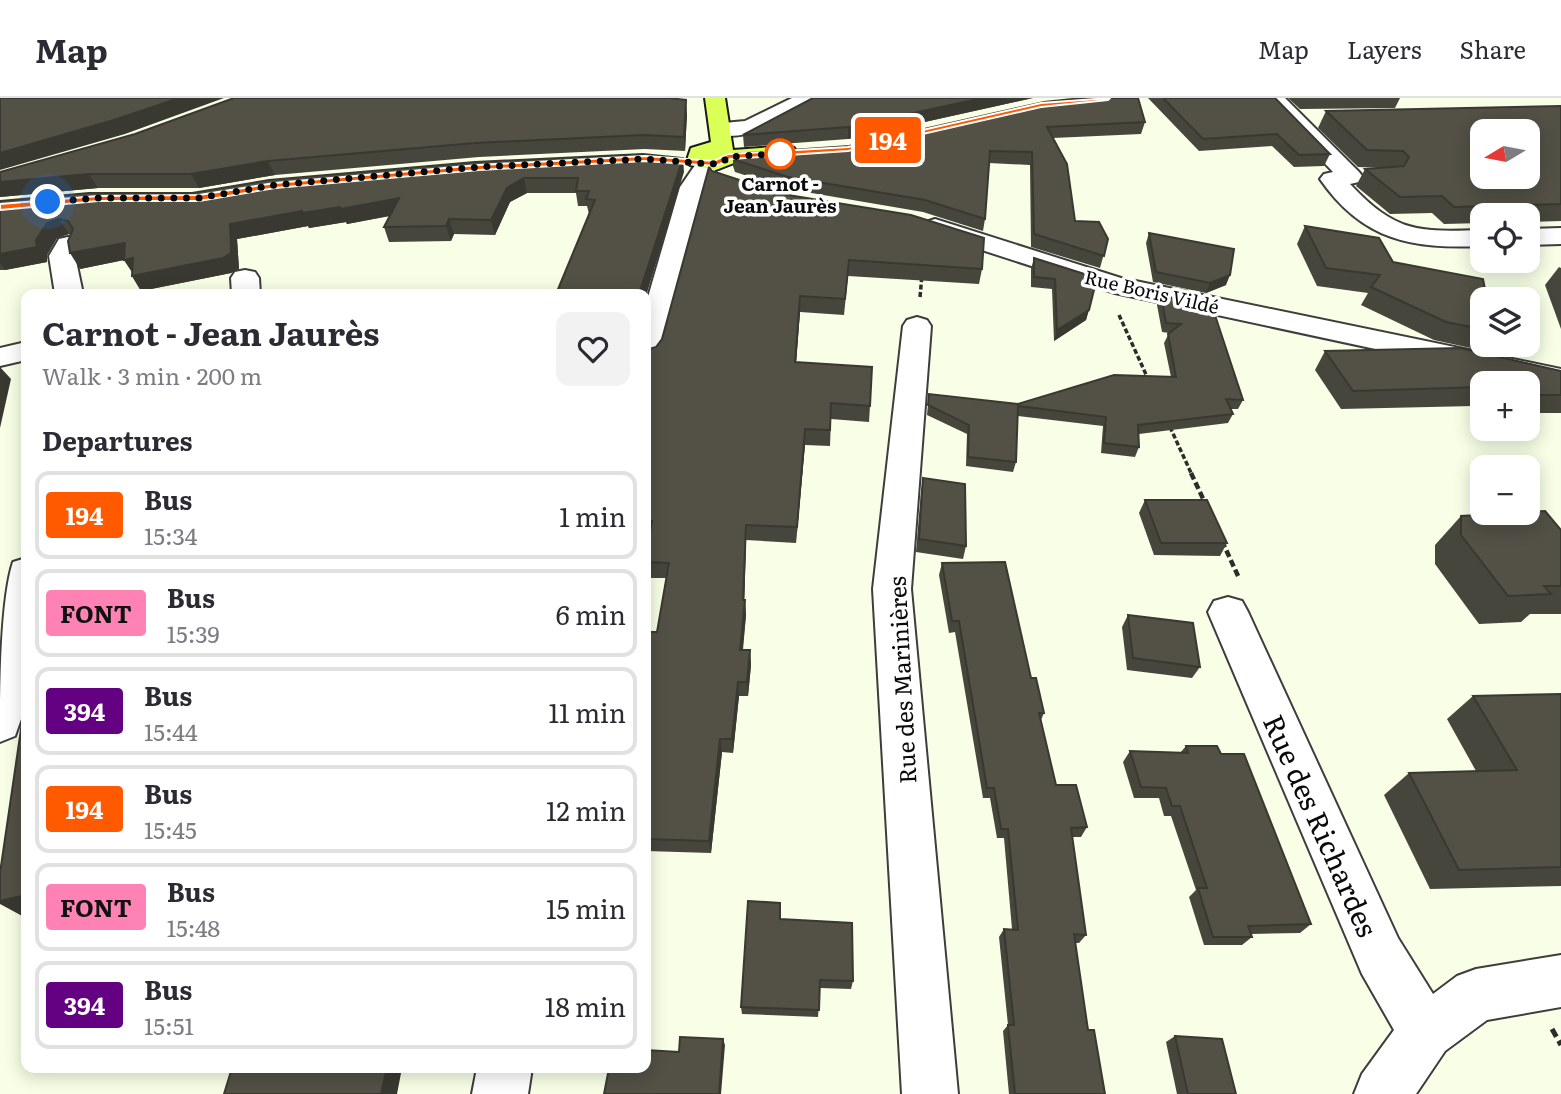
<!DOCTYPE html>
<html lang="en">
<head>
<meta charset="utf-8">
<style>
  body { margin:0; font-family:Literata,serif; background:#f2f2f3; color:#2b2b33; height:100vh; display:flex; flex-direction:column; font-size:26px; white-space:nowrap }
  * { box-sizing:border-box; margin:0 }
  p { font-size:23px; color:#7c7c81 }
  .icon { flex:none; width:38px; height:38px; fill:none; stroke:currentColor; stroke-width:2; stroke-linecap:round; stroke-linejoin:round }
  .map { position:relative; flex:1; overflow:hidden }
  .side { position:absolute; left:21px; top:191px; width:630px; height:784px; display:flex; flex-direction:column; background:#fff; border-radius:14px; box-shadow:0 4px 18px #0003 }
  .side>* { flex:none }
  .badge { padding:0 14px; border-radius:5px; font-size:24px; line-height:46px }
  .needle { width:46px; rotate:260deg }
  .fabs { position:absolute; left:1470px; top:21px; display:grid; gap:14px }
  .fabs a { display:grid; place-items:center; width:70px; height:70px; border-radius:14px; background:#fff; box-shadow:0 4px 18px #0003; font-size:35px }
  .you { position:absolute; width:35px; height:35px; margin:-18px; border:5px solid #fff; border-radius:50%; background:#1a73e8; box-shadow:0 0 0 10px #1a73e833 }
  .map>.badge { position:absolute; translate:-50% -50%; box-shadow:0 0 0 4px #fff }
  h2 { padding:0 21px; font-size:26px; line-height:63px }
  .round { display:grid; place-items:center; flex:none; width:74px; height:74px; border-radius:14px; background:#f2f2f3 }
  .summary { display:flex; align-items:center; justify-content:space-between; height:119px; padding:0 21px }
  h1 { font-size:33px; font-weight:700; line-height:52px }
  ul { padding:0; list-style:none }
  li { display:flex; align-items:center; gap:21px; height:88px; margin:0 14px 10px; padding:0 7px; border:4px solid #e1e1e2; border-radius:14px }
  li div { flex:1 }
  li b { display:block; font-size:26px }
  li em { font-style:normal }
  li .badge { min-width:77px; font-weight:700; text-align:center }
  header { display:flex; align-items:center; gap:42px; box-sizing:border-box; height:98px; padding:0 35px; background:#fff; border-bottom:2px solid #e1e1e2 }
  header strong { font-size:33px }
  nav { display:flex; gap:38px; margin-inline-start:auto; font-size:24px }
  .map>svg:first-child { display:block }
</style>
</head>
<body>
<header>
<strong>Map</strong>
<nav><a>Map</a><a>Layers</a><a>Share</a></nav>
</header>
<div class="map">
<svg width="1561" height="996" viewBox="0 0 1561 996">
  <rect width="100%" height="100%" fill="#f8ffe6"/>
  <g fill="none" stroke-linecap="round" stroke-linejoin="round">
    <g stroke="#3d3d3d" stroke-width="4">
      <path id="minor" d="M792,0H819L816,4C785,20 750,45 713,36L710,31L713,26L745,23Z
        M1263,0H1285L1359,74L1363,79L1359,84L1350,86C1396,135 1418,134 1482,132V148C1412,151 1363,143 1320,81L1324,76L1333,74Z
        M708,58L716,60L720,65L704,89L661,256L657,262L646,265V206L680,89L700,60Z
        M935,121L1121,180L1561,271V291L1115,195L926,134L922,129L926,124Z
        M1561,130V146L1528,147V131Z
        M68,139L77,141L81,147L75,158L83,196H55L49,158L59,141Z
        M245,172L255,174L259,180L260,196H232L231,180L235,174Z
        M917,219L927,222L931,228L911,491L958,996H902L873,491L903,228L907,222Z
        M26,244V262L0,268V250Z
        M26,460V607L15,638L0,644C0,597 0,504 13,464Z
        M1228,499L1242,503L1248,514L1398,840L1433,896L1457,878L1476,871L1561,857V909L1487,922L1445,953L1416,996H1354L1362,976L1394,932L1362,876L1208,514L1214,503Z
        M477,970H532L528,996H472Z"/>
    </g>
    <g stroke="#1b1b1b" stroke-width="4">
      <path id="major" d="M705,0H725L733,52L786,48L794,50L797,55L794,60L786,62L734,65L716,72L690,67L687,62L691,50L711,44Z"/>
    </g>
    <path stroke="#2c2c2c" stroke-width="3.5" stroke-dasharray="5 2.5" stroke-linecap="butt" d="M920,199L922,177
      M1119,217L1149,283
      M1170,329L1192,377"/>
    <path stroke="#2c2c2c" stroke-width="4.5" stroke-dasharray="7 3.5" stroke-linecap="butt" d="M1191,375L1206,407
      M1222,443L1239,480"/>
    <path stroke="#2c2c2c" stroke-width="5" stroke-dasharray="9 4.5" stroke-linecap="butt" d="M1552,931L1561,947"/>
    <use href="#minor" fill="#fff" fill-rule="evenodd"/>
    <use href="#major" fill="#daff56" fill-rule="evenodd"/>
  </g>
  <path fill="#47463c" d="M1033,0L848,41L744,49L743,37Z
    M1082,0L1145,24L1141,36L1053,40L1075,123L1108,141L1100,170L1031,149L1030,67L989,65L985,121L983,133L923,114L788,91L735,74L733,68V56L849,48Z
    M1148,0H1275L1330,56L1324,68L1294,69L1272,48L1199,53Z
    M1288,0H1400L1395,10L1300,11Z
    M1561,8V123L1528,124V117H1482V125L1444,126L1432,115L1390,116L1356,88L1365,71L1381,70L1358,69L1318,30L1326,13Z
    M687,16L685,53L645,51L479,59L275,77L199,90H98L0,99V84Z
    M712,73L982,171L979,186L848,178L844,217L800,214L796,264L870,308L869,324L831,321L830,348L805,347L796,445L746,442L744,502H745L746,517L743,552H750L751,567L748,598H739L733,655L722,654L711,755L646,753V553L657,534L666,480H647L646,472V457L649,438L646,437V252L656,249L662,241Z
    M684,74L589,116L587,108H578L576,95H527L510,104L495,137L454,136L451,143L389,144L384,129L390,118L347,126L346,124L309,130L308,128L237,141L239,171L231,175L141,193L132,178V174L124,162L80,171L70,137L69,136L57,140L47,157V164L5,172H0V103L192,95L269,82Z
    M1305,128L1482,201V247H1494L1489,254L1434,242L1361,207L1368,195L1317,188L1297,146Z
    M1149,135L1226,187L1206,195L1153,184L1146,145Z
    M1034,160L1097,180L1086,222L1054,243L1052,191L1031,189V171Z
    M1559,169L1561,170V231L1545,187Z
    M1161,197L1243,302L1238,311H1230L1233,316L1228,325L1139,336V349L1135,359L1101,355L1103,328L1018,318L1016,364L1013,374L966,368L967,336L927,317L929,296L1018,306L1171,279L1164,245L1169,235L1162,234L1157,207Z
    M1325,253L1561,273V315H1528V285H1482V316H1480L1474,308L1341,311L1315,272Z
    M923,380L966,448L963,461L916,454L921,393Z
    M1145,402L1227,445L1220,458L1154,457L1139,415Z
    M1461,418L1561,432V516H1530L1521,524L1479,526L1435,466V447Z
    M942,465L1031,580L1044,615L1041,622L1056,687L1087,729L1081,739H1072L1086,837L1079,845H1075L1088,932L1105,996H1009L1003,933L1008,927L999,839L1004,831H1012L1004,740H997L990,700H983L955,534L949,535L939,477Z
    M1128,517L1200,569L1192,580L1127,572L1122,529Z
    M1561,596V788L1430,791L1384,697L1409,675L1476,673L1447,621L1473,598Z
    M1186,648L1221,656L1311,826L1300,835L1251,836L1252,839L1242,847H1204L1189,799L1196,792L1171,718H1164L1159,700H1134L1123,664L1130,653L1180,655Z
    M780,821L853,883L851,891L820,890L818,919L742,916L741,909Z
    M1175,938L1236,996H1177L1166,944Z"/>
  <path fill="#3a3931" d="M179,0H224L125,36L0,72V55Z
    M983,0H1033L848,41V29Z
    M686,2L687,16L685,53L684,39Z
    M683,60L684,74L646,198V196H641V190Z
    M268,63L275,77L199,90L191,76Z
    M89,76L98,90L0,99V84Z
    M524,80L527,95L510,104L495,137L491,122L507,90Z
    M399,100L404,115L347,126L346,124L309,130L308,128L237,141L239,171L231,175L141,193L132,178L230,126L302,113L340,109Z
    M59,121L69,136L57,140L47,157V164L5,172L0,165V156L36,142L47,125Z
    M449,121L454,136L451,143L446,128Z
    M125,145L134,160V177L124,162L80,171L70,155Z
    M1230,177L1226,187L1206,195L1210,185Z
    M800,198V214L795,280V264Z
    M1089,212L1086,222L1054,243L1057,232Z
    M0,269L11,281L0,330Z
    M805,331V347L796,445L797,429Z
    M746,427V442L744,517L743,502Z
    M745,502L746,517L741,566L740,552Z
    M750,552L751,567L748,598L747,584Z
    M738,584L739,598L733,655L732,641Z
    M720,641L722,654L711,755L709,743Z
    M26,797V820L0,806V803Z
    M723,941L725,947L721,996H719Z
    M387,970H402L397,996H381Z"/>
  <path fill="#535146" stroke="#3a3931" stroke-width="2" fill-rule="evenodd" d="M0,0H179L117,21L0,55Z
    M234,0H669L686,2L684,39L643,37L475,45L268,63L191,76H89L0,84V74L135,36Z
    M813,0H983L848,29L743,37Z
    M1082,0H1138L1145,24L1047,29L1067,66L1075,123L1099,124L1108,141L1104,158L1034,136L1032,54L990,53L985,121L925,102L788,79L735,62L733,56L849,48L1044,4Z
    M1163,0H1275L1330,56L1299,57L1277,36L1203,41Z
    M1561,8V106L1454,109L1442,98L1400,99L1365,71L1404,68L1409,59L1403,53L1367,52L1326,13ZM1482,33H1528V79H1482Z
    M643,56L683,60L641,190V196H556L595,102L586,101L589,93H576L578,80H524L507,90L491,122L449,121L446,128L384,129L399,100L341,111L340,109L302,115V113L230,126L231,155L223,160L132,178L133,160L124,162L125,145L70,155L68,143L73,131L68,123L59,121L47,125L36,142L37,149L0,156V103L89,95H192L269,82L475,64Z
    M709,69L712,73L782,96L911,117L984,140L982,171L849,162L845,201L800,198L795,264L872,269L870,308L831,305L830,332L805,331L797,429L746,427L743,502H745L740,552H750L747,584H738L732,641H720L709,743L646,741V553L649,534H657L669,465L646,464V457L652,423L646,422V252L656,249L662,241Z
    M1305,128L1379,140L1393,164L1483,181L1487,201H1482V231L1446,224L1371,189L1380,177L1326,170Z
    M1149,135L1234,151L1230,177L1210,185L1156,174Z
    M1034,160L1097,180L1089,212L1057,232L1055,181L1034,179Z
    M1161,197L1212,208L1243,302L1226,301L1233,316L1138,327L1139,349L1104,345L1106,319L1018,308L1016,364L968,359L969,327L928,307L929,296L1018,306L1114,277L1176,279L1168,236L1181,226L1166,225Z
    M1460,250L1561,273V297H1528V285H1482V289L1353,293L1325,253Z
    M923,380L965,386L966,448L919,441Z
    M1145,402H1207L1227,445H1161Z
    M1545,413L1561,432V488H1544L1551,496L1508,498L1461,437V418Z
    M1005,464L1031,580H1036L1044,615H1039L1056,687H1076L1087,729L1071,730L1086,837L1074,836L1088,932H1094L1105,996H1015L1008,927H1014L1004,831L1018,832L1008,731H1001L994,690H987L959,523H952L942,465Z
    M1128,517L1193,525L1200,569L1133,560Z
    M1561,596V769L1459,772L1409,675L1517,672L1473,598Z
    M26,597V797L0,803V775Z
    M1186,648H1217L1221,656H1244L1311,826L1248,828L1252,839H1213L1198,790H1207L1180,708H1172L1166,690L1141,689L1130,653L1188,655Z
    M748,803L780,805V821L852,825L853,883L820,882L819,912L741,909Z
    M1175,938L1222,941L1236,996H1188Z
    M680,939L723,941L719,996H604L609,970H646V952L679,954Z
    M232,970H387L381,996H224Z"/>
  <path fill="#ff5a00" stroke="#fff" stroke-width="2" d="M1108,2L1041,9L848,53L730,61L716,68L645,63L479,72L275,90L199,103H98L0,112V106L98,98L199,97L275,85L479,67L645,58L714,63L728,56L848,49L1041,5L1110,0Z"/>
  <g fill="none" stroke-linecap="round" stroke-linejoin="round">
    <path stroke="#0a0a0a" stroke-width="7" stroke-dasharray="0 12.6" d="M48,104L98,100H199L275,87L479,69L645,61L712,66L723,64L728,59L788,55L780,56"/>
  </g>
  <circle fill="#fff" stroke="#ff5a00" stroke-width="3.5" cx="780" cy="56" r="14"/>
  <g text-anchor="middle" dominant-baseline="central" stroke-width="7" stroke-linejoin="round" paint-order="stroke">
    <g font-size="19" font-weight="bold" fill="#0a0a0a" stroke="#fff">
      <text x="780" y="85">Carnot -<tspan x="780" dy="22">Jean Jaurès</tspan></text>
    </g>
    <g font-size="19" fill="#0a0a0a" stroke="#fff">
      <text transform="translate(1152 193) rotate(13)">Rue Boris Vildé</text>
    </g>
    <g font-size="23" fill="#0a0a0a" stroke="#fff">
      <text transform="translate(901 582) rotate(-93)">Rue des Marinières</text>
    </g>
    <g font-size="28" fill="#0a0a0a" stroke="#fff">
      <text transform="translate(1322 727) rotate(66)">Rue des Richardes</text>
    </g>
  </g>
</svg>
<div class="fabs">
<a><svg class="needle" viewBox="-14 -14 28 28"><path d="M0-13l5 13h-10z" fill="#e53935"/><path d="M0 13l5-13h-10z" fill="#7c7c81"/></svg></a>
<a><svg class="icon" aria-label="locate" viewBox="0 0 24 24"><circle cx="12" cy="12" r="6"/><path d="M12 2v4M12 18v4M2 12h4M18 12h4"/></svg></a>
<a><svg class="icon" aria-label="layers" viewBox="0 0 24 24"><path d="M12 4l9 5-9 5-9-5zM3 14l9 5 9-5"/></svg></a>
<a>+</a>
<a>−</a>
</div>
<div class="you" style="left:48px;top:104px"></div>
<b class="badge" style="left:888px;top:42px;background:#ff5a00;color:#fff">194</b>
<section class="side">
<div class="summary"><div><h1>Carnot - Jean Jaurès</h1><p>Walk · 3 min · 200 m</p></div><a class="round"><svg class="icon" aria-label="heart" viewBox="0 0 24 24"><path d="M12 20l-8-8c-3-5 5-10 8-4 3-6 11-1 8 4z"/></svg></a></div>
<h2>Departures</h2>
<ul>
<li><span class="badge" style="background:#ff5a00;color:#fff">194</span><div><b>Bus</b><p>15:34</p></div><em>1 min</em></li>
<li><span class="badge" style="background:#ff82b4;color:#111">FONT</span><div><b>Bus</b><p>15:39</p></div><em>6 min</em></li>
<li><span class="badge" style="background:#640082;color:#fff">394</span><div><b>Bus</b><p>15:44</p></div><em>11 min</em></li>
<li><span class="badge" style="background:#ff5a00;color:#fff">194</span><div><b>Bus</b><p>15:45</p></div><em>12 min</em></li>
<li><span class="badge" style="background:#ff82b4;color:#111">FONT</span><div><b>Bus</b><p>15:48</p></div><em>15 min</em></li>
<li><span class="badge" style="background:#640082;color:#fff">394</span><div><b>Bus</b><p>15:51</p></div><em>18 min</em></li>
</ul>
</section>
</div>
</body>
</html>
